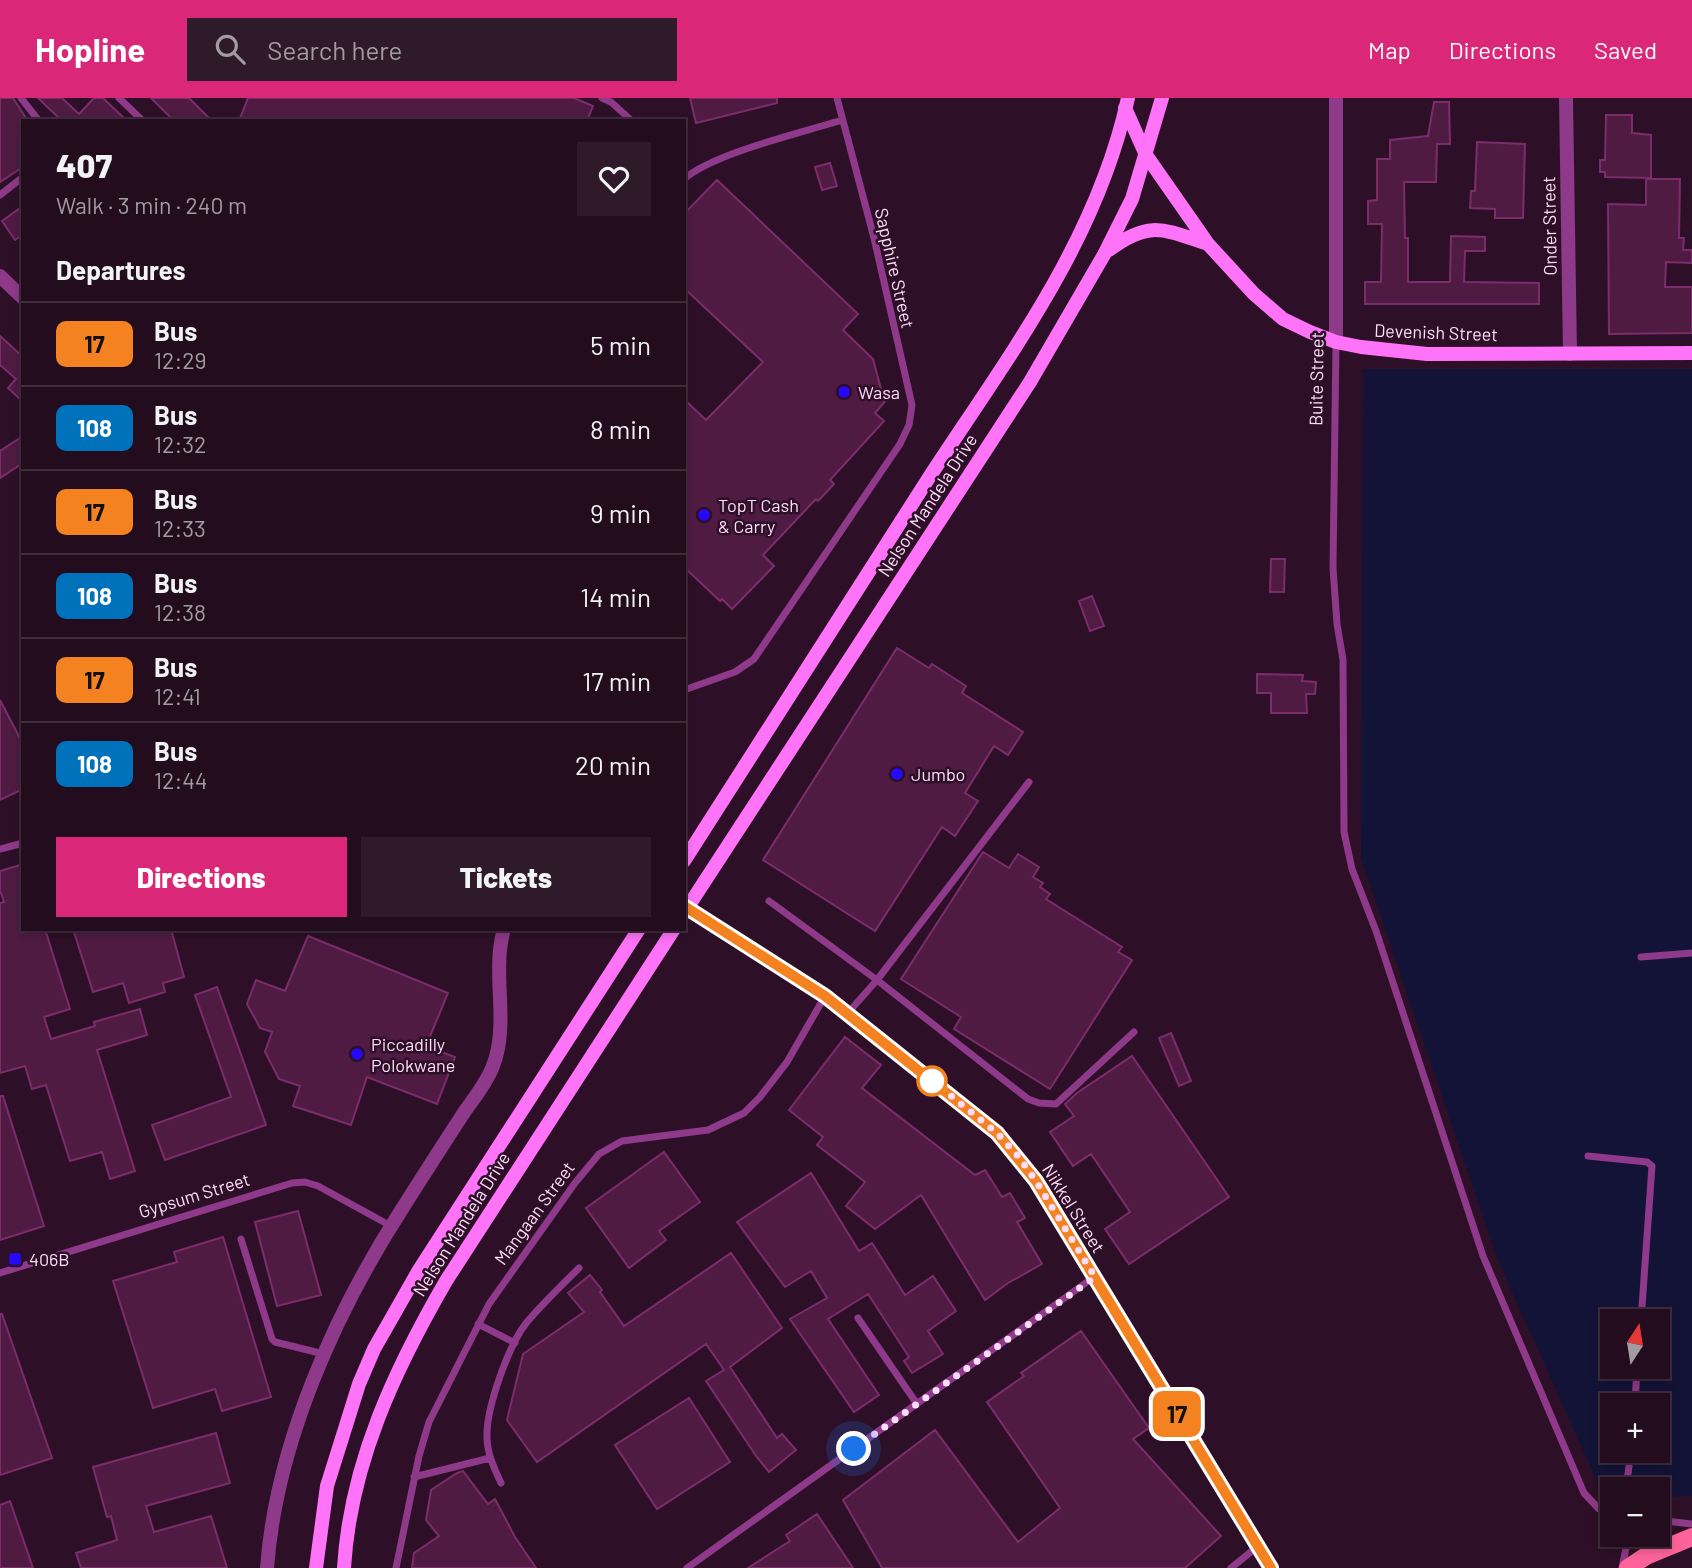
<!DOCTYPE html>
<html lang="en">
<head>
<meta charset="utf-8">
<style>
  body { margin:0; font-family:Barlow,sans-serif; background:#2e1a2a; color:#f1f3f6; height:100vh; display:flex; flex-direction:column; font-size:26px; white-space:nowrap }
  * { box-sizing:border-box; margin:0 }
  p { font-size:23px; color:#a29ba4 }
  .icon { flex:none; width:38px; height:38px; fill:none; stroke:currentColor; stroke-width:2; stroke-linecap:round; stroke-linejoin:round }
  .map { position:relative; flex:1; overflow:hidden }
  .panel { position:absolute; left:21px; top:21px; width:665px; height:812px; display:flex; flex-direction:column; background:#220c1d; border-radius:0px; box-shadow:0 4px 10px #0003,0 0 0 2px #3f2c3b }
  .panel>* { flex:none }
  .badge { padding:0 14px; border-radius:10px; font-size:24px; line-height:46px }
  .needle { width:46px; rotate:12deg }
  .controls { position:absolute; left:1600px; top:1211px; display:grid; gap:14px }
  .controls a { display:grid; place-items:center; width:70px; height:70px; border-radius:0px; background:#220c1d; box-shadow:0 4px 10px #0003,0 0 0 2px #3f2c3b; font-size:35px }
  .you { position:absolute; width:35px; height:35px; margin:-18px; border:5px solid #fff; border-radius:50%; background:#1a73e8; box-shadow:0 0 0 10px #1a73e833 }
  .map>.badge { position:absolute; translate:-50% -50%; box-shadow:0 0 0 4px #fff }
  h2 { padding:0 35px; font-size:26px; line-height:63px }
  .round { display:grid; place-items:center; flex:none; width:74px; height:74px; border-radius:0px; background:#2e1a2a }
  .head { display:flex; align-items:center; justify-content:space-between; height:119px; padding:0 35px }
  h1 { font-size:33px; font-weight:800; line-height:52px }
  .button { display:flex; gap:14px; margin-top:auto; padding:14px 35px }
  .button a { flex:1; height:80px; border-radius:0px; background:#db2777; color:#fff; font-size:28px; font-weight:800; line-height:80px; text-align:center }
  .button a+a { background:#2e1a2a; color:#f1f3f6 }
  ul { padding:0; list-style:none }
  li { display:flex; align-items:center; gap:21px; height:84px; padding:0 35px; border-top:2px solid #3f2c3b }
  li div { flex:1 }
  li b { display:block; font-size:26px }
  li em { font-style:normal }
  li .badge { min-width:77px; font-weight:700; text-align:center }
  header { display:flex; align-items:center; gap:42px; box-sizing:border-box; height:98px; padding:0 35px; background:#db2777; color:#fff }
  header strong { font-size:33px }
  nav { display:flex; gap:38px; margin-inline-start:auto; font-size:24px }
  .search { width:490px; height:63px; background:#2e1a2a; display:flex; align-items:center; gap:18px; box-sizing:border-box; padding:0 24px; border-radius:0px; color:#a29ba4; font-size:26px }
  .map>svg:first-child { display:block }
</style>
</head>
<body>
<header>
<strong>Hopline</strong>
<div class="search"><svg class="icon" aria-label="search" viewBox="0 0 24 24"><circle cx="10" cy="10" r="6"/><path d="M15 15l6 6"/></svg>Search here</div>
<nav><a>Map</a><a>Directions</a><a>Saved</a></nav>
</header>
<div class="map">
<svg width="1692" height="1470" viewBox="0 0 1692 1470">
  <rect width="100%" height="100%" fill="#2d1027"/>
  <path fill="#121337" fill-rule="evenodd" d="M1363,271H1692V1398L1657,1399V1391H1612V1399H1604L1497,1160L1361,760ZM1612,1223H1657V1269H1612ZM1612,1307H1657V1353H1612Z"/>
  <path fill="#4f1b43" stroke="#7c2c6b" stroke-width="2" d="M0,0H13L28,23H23V69L0,84Z
    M38,0H62L79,16L94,0H103L127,23H62Z
    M151,0H189L212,23H174Z
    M248,0H574L593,8L587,23H239Z
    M690,0H777V5L696,25Z
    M1434,4H1449L1450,46H1437L1436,84H1404L1405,140H1408V184H1450L1451,138L1485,139V153H1465L1464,184L1539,185V206H1365V184H1381L1382,126H1368V103L1377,102V61H1390V42L1428,38Z
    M1606,17H1632V35L1651,37V80L1605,79V74H1600V62H1605Z
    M1477,44L1525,46L1523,120H1495V111L1470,110L1471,93H1475Z
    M830,65L837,88L822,92L815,69Z
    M1646,81H1680L1679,140H1684L1683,152H1692V165L1666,164L1665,189H1692V235L1609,236L1608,106L1646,107Z
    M717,82L858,216L843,232L873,261L882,295L888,300L875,315L884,323L830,382L834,386L818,403L816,401L763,457L774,468L732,511L722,501L720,503L684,469V301L706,322L763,264L684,190V116Z
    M23,108V137L15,142L2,123Z
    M0,238L23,259V304L8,290L16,281L0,267Z
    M23,338V365L0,380V353Z
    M1271,461H1285L1284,494H1270Z
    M1092,498L1104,528L1090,533L1079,503Z
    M897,550L929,570L932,566L966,588L962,595L1023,634L1008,657L994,648L965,695L978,703L955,738L942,729L875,833L763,762Z
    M1257,576L1303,577L1302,583L1316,584L1315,596H1306L1307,615H1271V595H1257Z
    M0,602L23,646V691L0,702Z
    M983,754L1009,770L1018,756L1039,769L1033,779L1043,785L1040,789L1050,796L1046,801L1122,849L1118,854L1132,862L1050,991L954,931L961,919L901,881Z
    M23,766V831H45L70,911L44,919L51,941L95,928L94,924L140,911L147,937L97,952L135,1073L110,1081L102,1054L70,1063L46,987L32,991L25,968L0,975V805L4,804L0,792V773Z
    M73,831H171L184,879L163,885L165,894L129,905L123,885L93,894Z
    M308,838L448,895L426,948L455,959L437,1006L367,979L351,1027L293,1008L300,988L279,981L265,954L272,934L260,930L247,906L256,882L285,893Z
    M217,889L266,1027L165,1062L152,1027L231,999L195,897Z
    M1171,935L1191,983L1179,988L1159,940Z
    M845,939L881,967L862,990L975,1077L985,1072L1002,1099L1010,1095L1025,1120L1017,1124L1042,1166L1008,1185L985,1202L921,1097L875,1131L846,1108L865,1084L817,1047L823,1039L789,1012Z
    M1132,958L1229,1099L1129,1166L1105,1131L1130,1114L1091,1056L1073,1068L1050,1034L1074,1018L1065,1006L1077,995Z
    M0,998H3L44,1128L0,1142Z
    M664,1054L700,1104L659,1133L666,1142L629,1170L586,1110Z
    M811,1075L859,1153L872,1145L905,1197L933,1178L956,1213L928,1233L943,1256L912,1275L904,1263L909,1259L868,1196L828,1221L879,1297L854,1314L790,1221L827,1200L811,1173L785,1189L737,1124Z
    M298,1113L321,1197L277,1208L255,1124Z
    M223,1139L271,1299L222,1313L215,1291L153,1310L113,1183L177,1164L174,1154Z
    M731,1155L782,1230L730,1269L777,1340L782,1336L796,1352L769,1374L756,1358L706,1283L724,1272L706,1246L537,1364L507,1322L523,1256L584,1214L568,1195L590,1177L602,1192L600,1194L624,1228Z
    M0,1216H2L52,1360L0,1377Z
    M1081,1233L1149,1330L1133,1341L1221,1438L1185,1470H882L843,1402L935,1332L1018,1444L1060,1410L987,1304L1024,1278L1021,1275Z
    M689,1300L730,1364L657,1411L615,1347Z
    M216,1335L230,1385L146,1408L154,1434L211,1418L227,1470H81L76,1455L117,1442L111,1418L107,1419L93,1369Z
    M463,1373L488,1406L495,1401L515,1439L536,1470H412L414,1455L439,1438L426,1422L431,1392L457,1375Z
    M10,1403L33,1470H0V1407Z
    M817,1416L853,1470H748L790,1443L786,1437Z"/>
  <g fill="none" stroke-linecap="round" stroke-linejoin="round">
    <path stroke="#8e3989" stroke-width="7" d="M21,0L39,23
      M119,0L143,23
      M602,0L611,4L632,23
      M684,81C714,55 801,35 842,22
      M0,97L23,79
      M1336,245L1333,470L1337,526L1343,562L1344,734L1352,771L1376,833L1483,1158L1584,1395L1599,1411L1612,1415
      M684,592L735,574L754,561L900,346L909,327L912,307L874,140L837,0
      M0,751L23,745
      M769,803L877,882L1028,1001L1039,1005L1056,1006L1134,934
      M1641,859L1692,855
      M847,916L877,882L1029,684
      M1588,1058L1647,1064L1652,1068L1641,1223
      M241,1141L272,1241L275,1244L324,1256
      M0,1175L292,1085L305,1084L318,1088L391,1128
      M858,1220L917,1306
      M478,1226L515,1245
      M1635,1307L1637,1269
      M414,1379L490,1360
      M501,1385C494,1370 487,1355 487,1339C486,1310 509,1246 527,1224C543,1205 562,1187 579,1170
      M1626,1391L1631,1353
      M1657,1422L1692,1426
      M1622,1469L1629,1437
      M396,1470L419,1358L429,1324L489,1206L575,1085L599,1056L622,1043L708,1032L744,1015L760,999L787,964L825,898
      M687,1470L1094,1179
      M1231,1470L1257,1449"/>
    <path stroke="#8e3989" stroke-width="14" d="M1336,0V244
      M1566,0L1570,256
      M0,178L23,200
      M684,808L825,898L997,1035L1036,1083L1271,1470
      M267,1470C276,1346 335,1215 402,1111C423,1078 444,1045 465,1013C475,999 487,984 493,968C510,924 491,876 504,831"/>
    <path stroke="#ff73f9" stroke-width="14" d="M1125,10L1146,57L1208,146L1254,196L1283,221L1310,234L1336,244L1361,249L1427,256L1692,255
      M1109,152C1149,122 1163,131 1208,146
      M684,763C767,635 848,506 930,378C1008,259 1097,143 1128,0
      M684,815L1030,284L1105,155L1132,101L1162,0
      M316,1470L327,1388L359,1286L374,1251L419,1172L639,831
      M344,1470C350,1366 395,1271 446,1183L674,831"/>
    <path stroke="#ff639a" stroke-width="18" d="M1628,1470L1646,1458L1692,1439"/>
  </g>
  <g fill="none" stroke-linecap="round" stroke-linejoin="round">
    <g stroke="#fff" stroke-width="16">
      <path id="line" d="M684,808L825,898L997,1035L1036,1083L1271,1470"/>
    </g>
    <use href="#line" stroke="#f58220" stroke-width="10"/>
    <path stroke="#ffdcfa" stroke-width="7" stroke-dasharray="0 12.6" d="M854,1351L1095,1179L1036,1083L1019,1059L997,1035L929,980L932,983"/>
  </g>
  <g fill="#2508ff" stroke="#2d1027" stroke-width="2.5">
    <circle cx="844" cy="294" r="7"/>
    <circle cx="704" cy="417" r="7"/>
    <circle cx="897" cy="676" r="7"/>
    <circle cx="357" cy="956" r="7"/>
    <rect x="8" y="1154" width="14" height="14" rx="3.5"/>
  </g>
  <circle fill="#fff" stroke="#f58220" stroke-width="3.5" cx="932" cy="983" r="14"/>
  <g text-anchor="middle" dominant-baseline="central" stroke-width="5" stroke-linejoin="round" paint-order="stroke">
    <g font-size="18" fill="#ffdcfa" stroke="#2d1027">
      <text transform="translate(1549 128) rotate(-91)">Onder Street</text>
      <text transform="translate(895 170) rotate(77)">Sapphire Street</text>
      <text transform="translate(1436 234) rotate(2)">Devenish Street</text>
      <text transform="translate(1316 281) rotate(-89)">Buite Street</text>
      <text transform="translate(927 407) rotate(-57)">Nelson Mandela Drive</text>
      <text transform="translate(194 1097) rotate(-17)">Gypsum Street</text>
      <text transform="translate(1074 1110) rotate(58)">Nikkel Street</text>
      <text transform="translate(534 1115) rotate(-54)">Mangaan Street</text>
      <text transform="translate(461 1126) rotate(-58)">Nelson Mandela Drive</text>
    </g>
    <g font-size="18" fill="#ffdcfa" stroke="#2d1027" text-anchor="start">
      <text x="858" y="294">Wasa</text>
      <text x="718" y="407">TopT Cash<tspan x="718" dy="21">&amp; Carry</tspan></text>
      <text x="911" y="676">Jumbo</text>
      <text x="371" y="946">Piccadilly<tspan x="371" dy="21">Polokwane</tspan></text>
      <text x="29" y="1161">406B</text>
    </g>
  </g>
</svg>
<div class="controls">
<a><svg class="needle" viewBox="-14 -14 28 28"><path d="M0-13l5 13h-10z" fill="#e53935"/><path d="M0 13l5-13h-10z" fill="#a29ba4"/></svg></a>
<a>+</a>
<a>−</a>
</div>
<div class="you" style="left:854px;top:1351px"></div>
<b class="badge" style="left:1177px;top:1316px;background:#f58220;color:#111">17</b>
<section class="panel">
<div class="head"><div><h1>407</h1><p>Walk · 3 min · 240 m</p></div><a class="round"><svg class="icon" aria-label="heart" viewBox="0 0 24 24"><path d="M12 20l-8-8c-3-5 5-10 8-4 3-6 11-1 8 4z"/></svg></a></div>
<h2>Departures</h2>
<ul>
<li><span class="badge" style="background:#f58220;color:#111">17</span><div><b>Bus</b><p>12:29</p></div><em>5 min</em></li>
<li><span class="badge" style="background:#0072bc;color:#fff">108</span><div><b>Bus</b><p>12:32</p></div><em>8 min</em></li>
<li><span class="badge" style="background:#f58220;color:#111">17</span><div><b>Bus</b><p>12:33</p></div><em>9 min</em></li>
<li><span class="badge" style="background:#0072bc;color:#fff">108</span><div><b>Bus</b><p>12:38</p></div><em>14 min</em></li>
<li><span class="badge" style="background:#f58220;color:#111">17</span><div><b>Bus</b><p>12:41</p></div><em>17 min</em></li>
<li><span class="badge" style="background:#0072bc;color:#fff">108</span><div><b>Bus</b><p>12:44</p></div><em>20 min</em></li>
</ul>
<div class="button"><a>Directions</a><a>Tickets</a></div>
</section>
</div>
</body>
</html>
